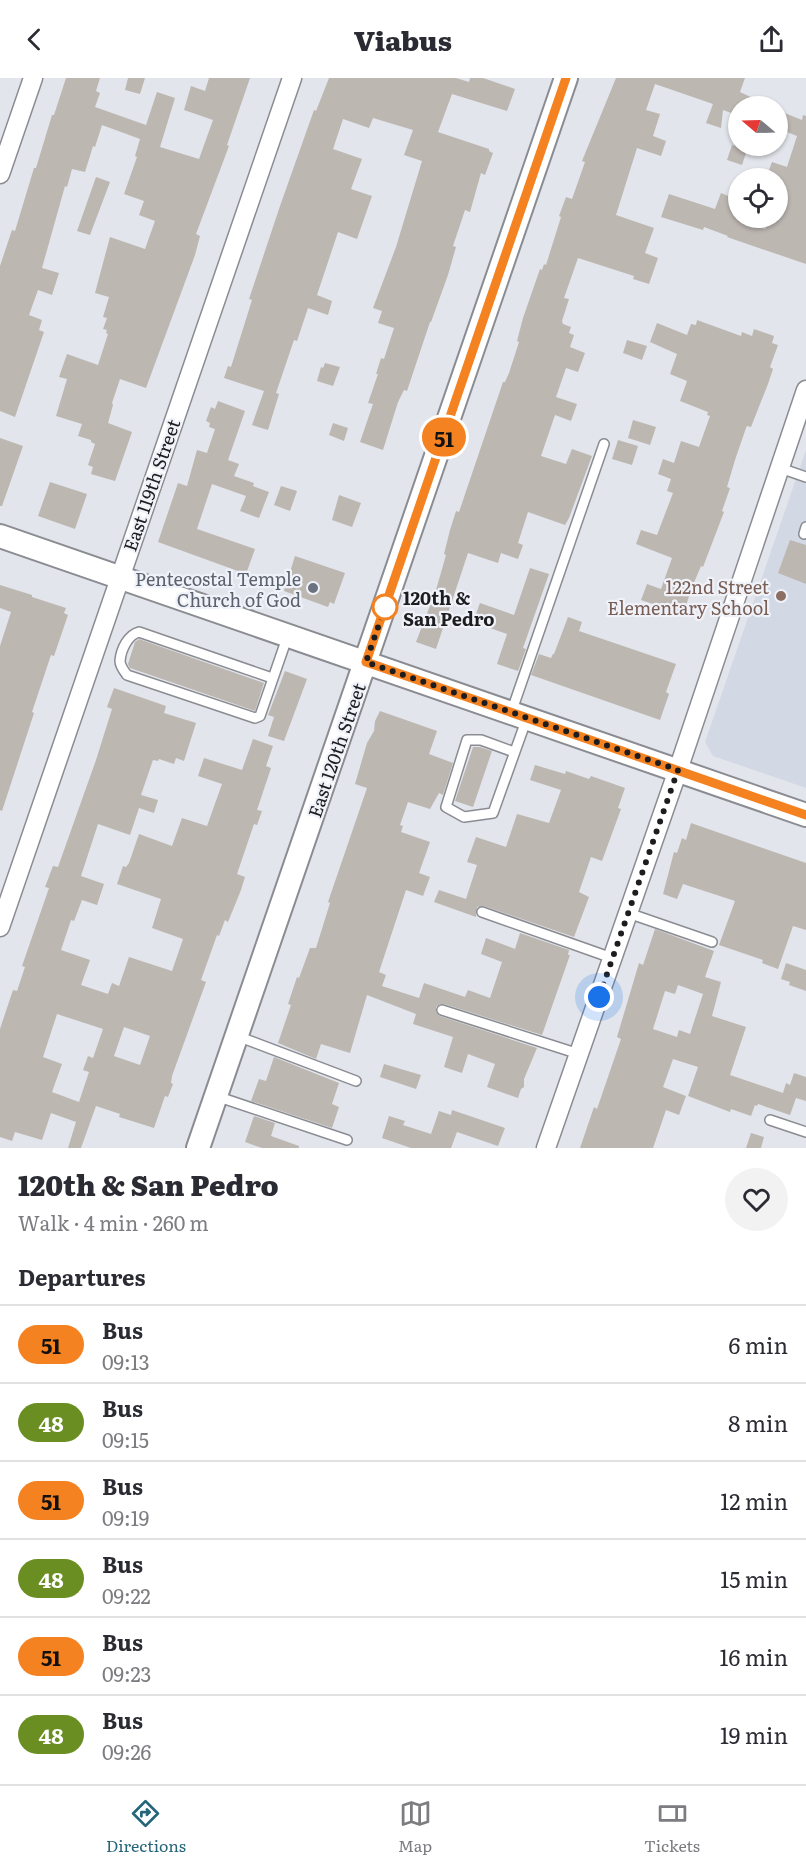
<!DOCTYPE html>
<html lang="en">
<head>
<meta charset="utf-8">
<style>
  body { margin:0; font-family:Literata,serif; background:#f2f2f3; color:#2b2b33; height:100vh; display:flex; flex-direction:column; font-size:22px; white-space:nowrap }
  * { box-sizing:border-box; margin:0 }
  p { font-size:20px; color:#7c7c81 }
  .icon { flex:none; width:33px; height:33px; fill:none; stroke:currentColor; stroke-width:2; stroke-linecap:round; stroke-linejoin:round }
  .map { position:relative; height:1070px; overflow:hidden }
  .panel { display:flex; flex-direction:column; background:#fff; flex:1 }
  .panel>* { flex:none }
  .badge { padding:0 12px; border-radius:20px; font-size:21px; line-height:39px }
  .needle { width:39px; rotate:289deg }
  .fabs { position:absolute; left:728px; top:18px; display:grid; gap:12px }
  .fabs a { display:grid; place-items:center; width:60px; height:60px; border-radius:50%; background:#fff; box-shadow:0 2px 4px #0004; font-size:30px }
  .you { position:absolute; width:30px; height:30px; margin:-15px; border:4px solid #fff; border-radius:50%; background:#1a73e8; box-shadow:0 0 0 9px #1a73e833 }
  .map>.badge { position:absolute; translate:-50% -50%; box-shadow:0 0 0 3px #fff }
  h2 { padding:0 18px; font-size:22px; line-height:54px }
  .round { display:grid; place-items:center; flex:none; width:63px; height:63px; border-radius:32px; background:#f2f2f3 }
  .headline { display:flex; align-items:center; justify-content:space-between; height:102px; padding:0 18px }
  h1 { font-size:28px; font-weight:800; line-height:45px }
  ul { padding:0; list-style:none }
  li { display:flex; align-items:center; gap:18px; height:78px; padding:0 18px; border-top:2px solid #e1e1e2 }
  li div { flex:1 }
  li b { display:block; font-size:22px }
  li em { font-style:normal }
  li .badge { min-width:66px; font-weight:700; text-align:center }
  header { display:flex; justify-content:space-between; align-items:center; height:78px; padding:0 18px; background:#fff; font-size:27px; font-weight:800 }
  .menu { display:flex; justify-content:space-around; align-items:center; height:84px; border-top:2px solid #e1e1e2; background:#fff; font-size:16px; color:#7c7c81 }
  .menu a { display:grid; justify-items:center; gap:3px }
  .menu .on { color:#25657a }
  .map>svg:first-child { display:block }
</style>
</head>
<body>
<header><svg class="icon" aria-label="back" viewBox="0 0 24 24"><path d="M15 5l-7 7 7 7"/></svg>Viabus<svg class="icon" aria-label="share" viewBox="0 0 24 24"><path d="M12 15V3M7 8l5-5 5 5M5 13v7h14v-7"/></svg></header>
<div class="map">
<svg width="806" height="1070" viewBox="0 0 806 1070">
  <rect width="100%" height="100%" fill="#e2e5eb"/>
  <path fill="#d3d8e5" d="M806,372V710L713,678L705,664Z"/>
  <path fill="#bdb7b2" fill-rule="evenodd" d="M66,0H100L96,13L100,15L95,29L146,47L157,14L175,20L160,69L199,81L213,42L184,32L191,8L205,13L209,0H250L227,67L229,68L196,156L200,158L195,177L146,310L120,301L112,325L113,327L108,345L132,354L115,403L91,396L93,389L88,387L95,366L91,364V362L78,358L82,346L56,338L67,301L59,299L67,276L98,287L108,256L106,255L107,252L103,251L107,240L103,239L109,219L95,215L110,159L145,171L155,143L139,137L144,123L124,116L137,79L135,78L140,61L102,47L95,69L93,68L85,94L72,91L67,109L65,108L42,190L59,195L52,217L38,212L29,237L42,242L39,252L44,254L15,339L0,333V188L12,152L15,153L34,90H36L52,37H54Z
    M128,0H145L140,16L125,12Z
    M329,0H456L469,4L470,0H483L515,11L507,33L452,16L438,54L489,71V73L493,75L485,97L481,95L470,134L465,132L453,168L456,169L448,197L431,244H430L407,313L404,312L398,324L383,372L360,364L373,326L368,325L378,296H376L381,280L384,281L394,250L378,245L382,233L373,230L396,169L422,83L404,77L413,52L373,40L369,50L343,41L333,71L362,81L351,111L372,118L357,161L338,154L317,217L332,223L328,237L308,230L297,263L294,262L276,315L279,316L268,352L252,347L264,313L224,300L228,288L231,289L252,222L249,221L280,128L314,32L316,33Z
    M616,0H745L740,14L770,28H738L737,37L723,32L721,50L706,45L713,26L655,6L646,32L660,36L653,58L666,63L661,78L637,70L616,137L654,150L645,175L658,180L649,206L633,201L634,198L578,180L564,220L569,221L562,243L563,246L571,249L569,255L574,257L570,269L585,275L578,294L566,290L556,319L577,326L571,343L555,337L541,378L566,386L572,371L592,378L569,440L565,447L528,434L518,465L523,467L518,481L501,475L498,485L468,475L436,571L416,564L436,512L446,477L444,476L450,452L456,433L459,434L503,304H505L509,295L519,264L517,263L523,240L540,191L542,192L544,186L546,187L561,139L559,138L566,119L572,121L585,84L582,83Z
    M777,32L802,42L803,37L806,38V186L727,159L728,158L704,149L703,152L661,139L669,116L715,131L721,115L738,122V142L765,151L769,140H777V100H766L772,84L787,89L797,58L777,50Z
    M732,67L747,72L742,87L727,82Z
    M96,99L110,104L90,157L77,153Z
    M697,242L741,258L742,254L752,258L754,251L774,258L772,265L778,267L770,289L773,291L768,306L751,349L747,348L746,350L735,382L727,409L730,410L722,433L724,434L703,489L701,488L693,507L683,536L641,522L647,506L661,511L672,480L636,466L641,452L657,457L673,415L667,413L671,401L658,396L663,381L674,385L681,363L699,369L710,338L707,337L708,334L680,323L687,303L670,296L677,276L650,264L657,245L687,257L691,246L696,247Z
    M627,262L647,268L642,282L623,275Z
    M325,285L340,289L333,308L317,303L321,289L323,290Z
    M218,323L245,333L228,382L239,386L234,398L254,405L253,408L269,414L259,440L240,433L246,418L212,406L197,451L255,471L246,496L158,464L178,405L187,408L197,372L207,375L215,351L209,349L210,345L206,343L211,329L215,331Z
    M633,342L656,349L650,367L628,360Z
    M333,345L348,350L344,363L329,357Z
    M0,360L23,368L2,428H0Z
    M618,362L638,368L632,387L612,381Z
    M50,404L87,416L75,451L38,438Z
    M281,408L297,413L290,433L274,427Z
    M339,417L361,425L352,449L332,442Z
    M790,462L806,467V506L778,495Z
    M295,478L345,495L334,526L330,524L328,529L284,513Z
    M530,490L549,496L523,570L526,571L518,593L497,586L507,556L473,544L480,525L514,537Z
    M0,507L32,517V519L66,530L64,535L68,537L54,578L51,577L32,634L34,635L2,733L0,732V568L11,534L0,530Z
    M568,539L582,544L579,553L676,586L666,614L669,616L660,642L531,597L539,576L551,580L553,576H554Z
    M139,561L264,605L255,633L130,590L128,586L135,564Z
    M285,593L307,601L284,663L268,658L274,639L268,637Z
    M114,610L166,628L164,635L196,645L184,683L176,680L174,686L159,681L158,683L153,682L141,717L158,722L154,735L139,730L130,757L98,746L81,798L104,806L97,827L82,822L74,843L71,842L61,872L90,882L81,907L108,916L112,905L119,908L129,879L172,893L183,861L152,850L161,821L117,806L123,788L126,789L129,785L139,756L172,768L182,740L207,748L222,706L198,698L204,680L242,692L253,661L273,668L266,688L271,690L257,732L262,733L257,747L254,746L237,796L245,799L241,812L228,844L225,842L219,858L217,857L201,902L206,904L172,998L171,1005L173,1006L168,1019L165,1018L154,1050L119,1039L120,1036L96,1028L81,1070H68L76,1044L51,1035L42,1062L15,1054L12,1063L0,1059V951L13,912L17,913L25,889L22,888L49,810L45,809L53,788L58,789L96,682L112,631L107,629ZM57,936L103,951L93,980L88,978L83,992L89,994L79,1024L52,1014L62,986L43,979ZM124,949L150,958L140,987L114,978Z
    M380,633L437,653L429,676L453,685L443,717L439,715L430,731L408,724L400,747L403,748L401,754L430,764L419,795L430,799L423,818L406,812L379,894L386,897L382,908L419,920L424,905L465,919L468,912L490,920L502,884L481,876L486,860L515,871L520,855L569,872L568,877H570L542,957L444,926H440L436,929V934L440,938L537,970L524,1001V1009L521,1011L518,1020L487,1009L495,986L468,976L462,995L444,989L453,959L413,946L416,936L367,917L350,975L321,966L316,981L278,965L291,927L288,926L297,899L299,900L310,870H316L330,825L328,824L367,710L355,706L367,665L374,653L375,643Z
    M473,669H480L492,673L473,729L455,723Z
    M535,687L565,696L566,693L589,701L591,698L625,710L618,730L621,731L602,783L591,779L579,814L589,819L574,859L484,828L477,829L476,839L434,824L439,812L466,821L477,787L467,784L476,759L506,769L517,736L549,745L561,712L530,702Z
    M691,745L806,785V852L793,848L778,891L762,885L763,882L719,867L735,823L683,806L677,821L663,816L674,774L677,775L682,760L686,762Z
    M655,851L714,873L705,899L721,904L712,938L746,949L730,997L783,1015L786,1005L790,1007L794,995L806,999V1023L796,1020L790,1037L758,1026L757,1028L755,1027L751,1038L731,1031L730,1034L688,1018L698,989L673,981L663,1009L686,1018L679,1037L666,1032L653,1070H580L594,1029L597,1031L621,961L617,959L639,885L643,887ZM678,907L703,916L690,956L679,952L677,959L653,951L665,913L675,916Z
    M786,885L806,892V913L789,907L790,904L781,901Z
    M274,979L339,1005L332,1026L339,1029L332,1050L251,1023L259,1001L266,1003Z
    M384,986L421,997L416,1011L380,999Z
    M452,1032L505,1050L498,1068L457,1054L451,1070H411L382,1060L389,1038L405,1043L403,1047L431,1056L439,1033L451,1037Z
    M254,1038L275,1045L271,1058L299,1068V1070H262L245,1064Z
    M751,1055L764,1059L761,1070H746Z"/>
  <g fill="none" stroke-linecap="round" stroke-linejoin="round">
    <g stroke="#8a8c92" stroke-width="12">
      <path id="service" d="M780,390L806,399
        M804,456L806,449
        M272,600L139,554C128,557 121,571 120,583C120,588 124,593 127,597L255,640L260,638L288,557
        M511,635L604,366
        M514,674L481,662H467L446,729L464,739L493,735L527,640
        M482,834L612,880
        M628,835L712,864
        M442,932L579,976
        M237,958L356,1003
        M216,1018L347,1062
        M770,1042L806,1054"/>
    </g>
    <g stroke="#8a8c92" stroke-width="21">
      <path id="minor" d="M0,96L33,0
        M0,849L292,0
        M546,1070L678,692L806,312"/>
    </g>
    <g stroke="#8a8c92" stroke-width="26">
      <path id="tertiary" d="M0,458L806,737
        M198,1070L566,0"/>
    </g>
    <use href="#service" stroke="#fff" stroke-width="9"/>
    <use href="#minor" stroke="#fff" stroke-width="18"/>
    <use href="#tertiary" stroke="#fff" stroke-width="22"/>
  </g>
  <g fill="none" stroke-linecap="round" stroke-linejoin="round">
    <g stroke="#fff" stroke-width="14">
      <path id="line" d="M566,0L366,584L806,737"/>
    </g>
    <use href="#line" stroke="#f58220" stroke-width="9"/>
    <path stroke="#1d1d20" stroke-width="6" stroke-dasharray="0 10.8" d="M385,529L366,584L678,692L599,919"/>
  </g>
  <circle fill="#6b7280" stroke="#f0f2f9" stroke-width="2" cx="313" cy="510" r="6"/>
  <circle fill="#8d6e63" stroke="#f0f2f9" stroke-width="2" cx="781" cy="518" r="6"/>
  <circle fill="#fff" stroke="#f58220" stroke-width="3" cx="385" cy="529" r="12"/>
  <g text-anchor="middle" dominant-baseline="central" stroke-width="4.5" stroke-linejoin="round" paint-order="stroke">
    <g font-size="18" fill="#1d1d20" stroke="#f0f2f9">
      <text transform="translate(151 407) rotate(-71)">East 119th Street</text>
      <text transform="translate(336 672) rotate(-71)">East 120th Street</text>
    </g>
    <g font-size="18" fill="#5b616d" stroke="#f0f2f9" text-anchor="end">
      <text x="301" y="500">Pentecostal Temple<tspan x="301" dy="21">Church of God</tspan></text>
    </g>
    <g font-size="18" fill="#785e54" stroke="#f0f2f9" text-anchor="end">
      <text x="769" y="508">122nd Street<tspan x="769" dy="21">Elementary School</tspan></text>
    </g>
    <g font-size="18" font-weight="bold" fill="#1d1d20" stroke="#f0f2f9" text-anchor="start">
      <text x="403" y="519">120th &amp;<tspan x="403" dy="21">San Pedro</tspan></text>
    </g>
  </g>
</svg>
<div class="fabs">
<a><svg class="needle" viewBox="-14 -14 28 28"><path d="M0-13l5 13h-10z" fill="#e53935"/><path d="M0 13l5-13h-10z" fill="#7c7c81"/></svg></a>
<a><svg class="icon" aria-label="locate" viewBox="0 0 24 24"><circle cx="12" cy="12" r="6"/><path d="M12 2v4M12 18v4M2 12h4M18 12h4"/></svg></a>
</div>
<div class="you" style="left:599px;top:919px"></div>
<b class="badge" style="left:444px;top:359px;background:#f58220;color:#111">51</b>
</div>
<section class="panel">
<div class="headline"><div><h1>120th &amp; San Pedro</h1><p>Walk · 4 min · 260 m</p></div><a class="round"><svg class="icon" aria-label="heart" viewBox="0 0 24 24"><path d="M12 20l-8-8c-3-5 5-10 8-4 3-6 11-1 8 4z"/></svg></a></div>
<h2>Departures</h2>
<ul>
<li><span class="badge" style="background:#f58220;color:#111">51</span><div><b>Bus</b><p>09:13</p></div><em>6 min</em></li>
<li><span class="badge" style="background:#6b8e23;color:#fff">48</span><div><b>Bus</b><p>09:15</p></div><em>8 min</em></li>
<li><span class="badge" style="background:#f58220;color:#111">51</span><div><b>Bus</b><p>09:19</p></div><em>12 min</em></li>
<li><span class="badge" style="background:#6b8e23;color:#fff">48</span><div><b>Bus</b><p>09:22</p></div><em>15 min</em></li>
<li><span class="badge" style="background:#f58220;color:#111">51</span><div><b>Bus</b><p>09:23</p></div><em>16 min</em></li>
<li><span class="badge" style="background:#6b8e23;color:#fff">48</span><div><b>Bus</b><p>09:26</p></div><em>19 min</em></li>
</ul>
</section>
<nav class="menu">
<a class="on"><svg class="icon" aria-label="directions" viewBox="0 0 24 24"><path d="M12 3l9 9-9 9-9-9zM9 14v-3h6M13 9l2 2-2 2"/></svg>Directions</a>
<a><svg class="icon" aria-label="map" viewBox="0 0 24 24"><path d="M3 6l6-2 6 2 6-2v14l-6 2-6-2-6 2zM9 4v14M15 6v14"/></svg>Map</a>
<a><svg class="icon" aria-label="tickets" viewBox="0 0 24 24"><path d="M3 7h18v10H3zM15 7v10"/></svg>Tickets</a>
</nav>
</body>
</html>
